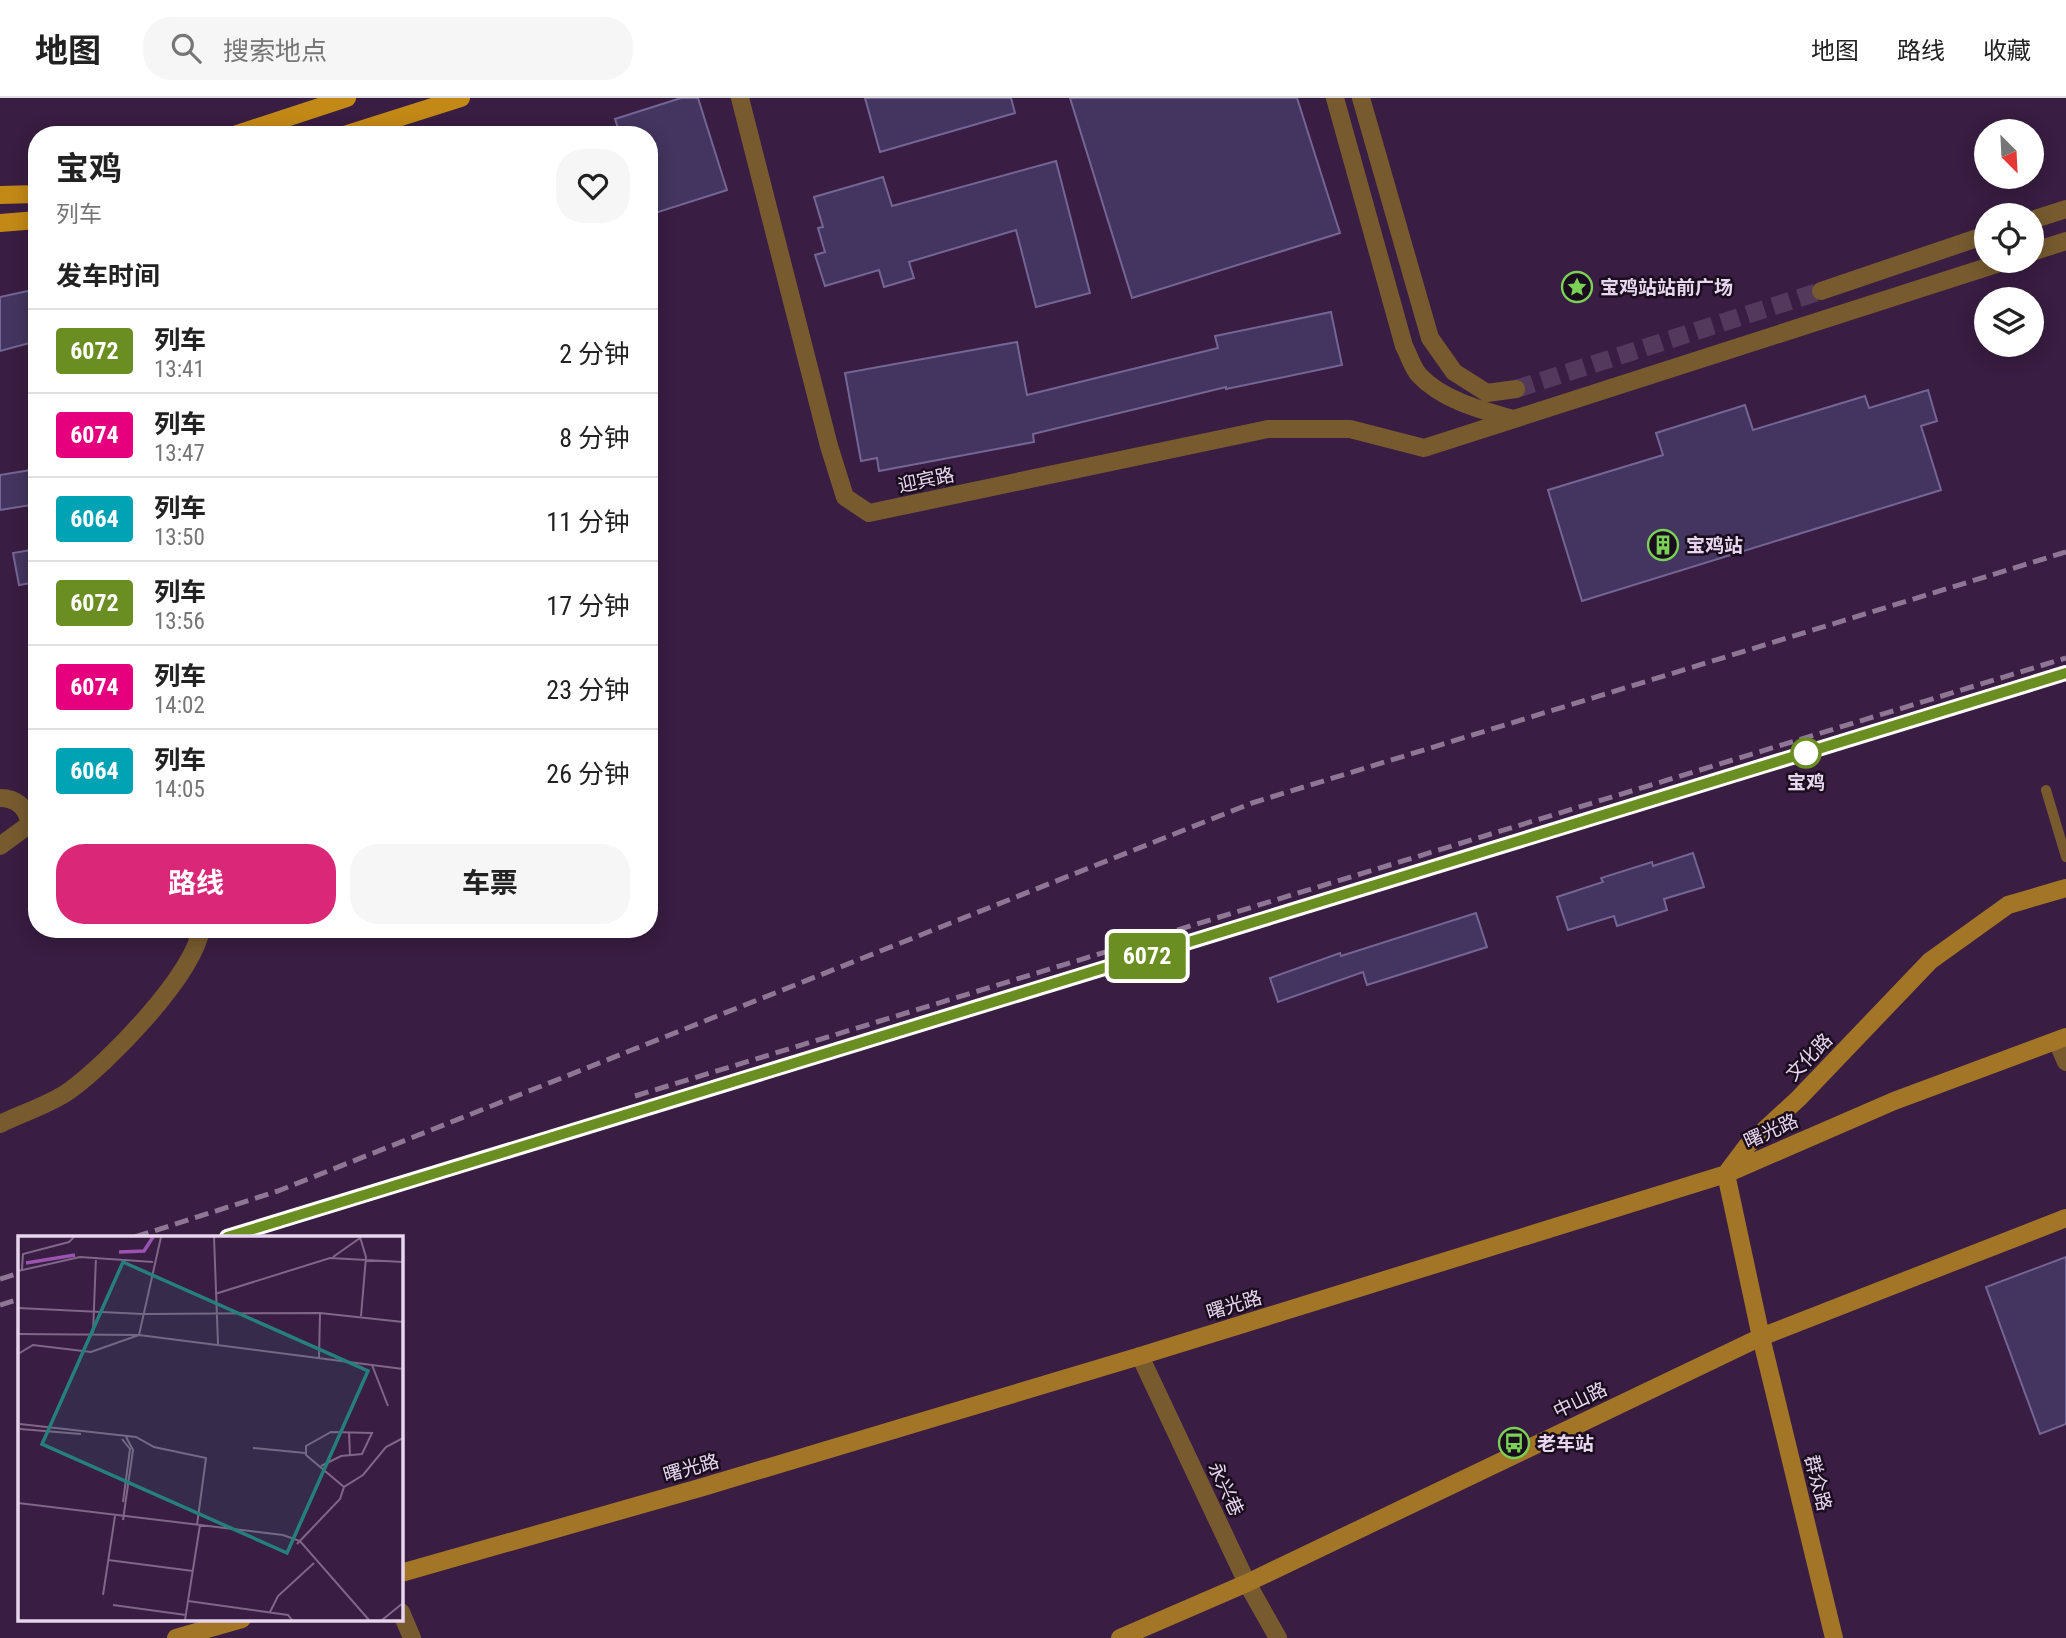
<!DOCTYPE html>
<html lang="zh">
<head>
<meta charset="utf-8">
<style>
  body { margin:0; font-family:"Roboto Condensed","Noto Sans SC",sans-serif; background:#f6f6f6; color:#222; height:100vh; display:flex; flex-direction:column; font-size:26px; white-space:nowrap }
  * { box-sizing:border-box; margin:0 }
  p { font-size:23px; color:#767676 }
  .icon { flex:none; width:38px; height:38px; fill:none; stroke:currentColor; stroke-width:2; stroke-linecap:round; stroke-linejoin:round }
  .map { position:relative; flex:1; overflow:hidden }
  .drawer { position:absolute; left:28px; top:28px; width:630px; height:812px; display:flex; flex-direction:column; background:#fff; border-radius:28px; box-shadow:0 4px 18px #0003 }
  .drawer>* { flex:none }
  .badge { padding:0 14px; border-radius:5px; font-size:24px; line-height:46px }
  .needle { width:46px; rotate:156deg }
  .fabs { position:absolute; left:1974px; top:21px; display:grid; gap:14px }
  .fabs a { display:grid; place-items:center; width:70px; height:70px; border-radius:50%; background:#fff; box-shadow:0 4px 18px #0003; font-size:35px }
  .map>.badge { position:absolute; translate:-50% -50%; box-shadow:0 0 0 4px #fff }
  h2 { padding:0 28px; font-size:26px; line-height:63px }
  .round { display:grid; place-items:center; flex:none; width:74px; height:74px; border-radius:28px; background:#f6f6f6 }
  .summary { display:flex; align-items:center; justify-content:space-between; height:119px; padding:0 28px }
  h1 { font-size:33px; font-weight:700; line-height:52px }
  .button { display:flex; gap:14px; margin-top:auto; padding:14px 28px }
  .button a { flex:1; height:80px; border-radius:28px; background:#db2777; color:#fff; font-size:28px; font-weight:700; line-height:80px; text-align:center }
  .button a+a { background:#f6f6f6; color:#222 }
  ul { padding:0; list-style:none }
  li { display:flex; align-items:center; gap:21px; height:84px; padding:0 28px; border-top:2px solid #e0e0e0 }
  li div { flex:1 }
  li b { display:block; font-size:26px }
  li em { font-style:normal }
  li .badge { min-width:77px; font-weight:700; text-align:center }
  header { display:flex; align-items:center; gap:42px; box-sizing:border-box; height:98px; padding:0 35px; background:#fff; border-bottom:2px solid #e0e0e0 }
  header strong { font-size:33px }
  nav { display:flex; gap:38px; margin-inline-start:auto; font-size:24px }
  .search { width:490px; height:63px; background:#f6f6f6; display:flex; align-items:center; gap:18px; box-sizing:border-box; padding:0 24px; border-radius:28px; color:#767676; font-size:26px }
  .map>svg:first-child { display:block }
</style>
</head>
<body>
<header>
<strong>地图</strong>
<div class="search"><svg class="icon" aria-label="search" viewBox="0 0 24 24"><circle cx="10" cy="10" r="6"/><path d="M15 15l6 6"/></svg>搜索地点</div>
<nav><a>地图</a><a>路线</a><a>收藏</a></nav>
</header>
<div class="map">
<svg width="2066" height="1540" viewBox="0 0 2066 1540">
  <rect width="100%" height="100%" fill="#391d42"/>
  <path fill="#43355f" stroke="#746694" stroke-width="2" d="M681,0H698L727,92L649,117V37H620L615,21Z
    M865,0H1011L1015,15L880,54Z
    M1070,0H1297L1340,135L1132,200Z
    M1056,63L1090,195L1036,209L1016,132L909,164L914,180L884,189L879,172L825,188L815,157L825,154L818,130L823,129L814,99L883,79L892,108Z
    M37,191V243L0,253V199Z
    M1331,214L1342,267L1226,291V289L1033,336L1034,344L879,373L877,360L861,363L845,275L1017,244L1027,297L1218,250L1215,238Z
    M1928,292L1937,323L1921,328L1941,392L1582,503L1548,392L1663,357L1656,335L1745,307L1753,332L1865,298L1869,310Z
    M37,371V406L0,412V377Z
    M37,451V484L19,487L13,455Z
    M1693,755L1704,789L1664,801L1667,812L1617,828L1614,818L1568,832L1557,799L1603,784L1601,780L1652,764L1653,768Z
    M1476,815L1487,849L1367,887L1363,874L1278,904L1270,880L1340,855L1341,858Z
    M2066,1159V1326L2040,1336L1986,1189Z"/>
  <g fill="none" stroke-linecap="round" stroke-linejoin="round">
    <path stroke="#53395c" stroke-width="18" stroke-dasharray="18 9" stroke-linecap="butt" d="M1516,291L1821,193"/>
    <path stroke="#775b2f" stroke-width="10" d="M2046,692L2066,759"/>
    <path stroke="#775b2f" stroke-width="18" d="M740,0L829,348L845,399L869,415L1268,331H1350L1424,350L2006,163
      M1335,0L1404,248C1409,257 1412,269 1419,277C1442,302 1481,312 1513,321
      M1361,0L1430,240L1454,274L1487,295L1516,291
      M2032,122L2066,111
      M2032,154L2066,143
      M1821,193L1986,137
      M0,700C17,700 27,710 30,726
      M0,748L30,726L37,727
      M2057,943L2066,964
      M0,1026C22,1015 49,1007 69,993C108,965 193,878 201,831
      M1140,1258L1247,1485L1278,1540
      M401,1514L412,1540"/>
    <path stroke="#a27527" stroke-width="18" d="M401,1475L703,1389L1140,1258L1726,1076L1894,1003L2066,939
      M176,1540L242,1521
      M1120,1540L1247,1485L1761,1239L2066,1120
      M1834,1540L1761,1239L1726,1076L1747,1048L1799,1000L1930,863L2008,807L2066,790"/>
    <path stroke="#c38917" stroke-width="18" d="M234,37L347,0
      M344,37L461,0
      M0,97L37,96
      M0,125L37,122"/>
    <path stroke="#8e7695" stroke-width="5" stroke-dasharray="14 7" stroke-linecap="butt" d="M635,998L2066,560
      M135,1139L278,1093L1252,705L2066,454
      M227,1139L2066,575
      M0,1181L19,1175
      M0,1207L19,1201"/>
  </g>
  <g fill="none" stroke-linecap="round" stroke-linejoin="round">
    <g stroke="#fff" stroke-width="16">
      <path id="line" d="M227,1139L2066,575"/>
    </g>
    <use href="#line" stroke="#6b8e23" stroke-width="10"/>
  </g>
  <defs>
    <g id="sight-ring" transform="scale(1.575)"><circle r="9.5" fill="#1a0e1e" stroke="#7bd156" stroke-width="1.5"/><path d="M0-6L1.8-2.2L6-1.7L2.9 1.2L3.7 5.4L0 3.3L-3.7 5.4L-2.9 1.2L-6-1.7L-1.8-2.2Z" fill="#7bd156"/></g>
    <g id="building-ring" transform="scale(1.575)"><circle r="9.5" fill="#1a0e1e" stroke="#7bd156" stroke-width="1.5"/><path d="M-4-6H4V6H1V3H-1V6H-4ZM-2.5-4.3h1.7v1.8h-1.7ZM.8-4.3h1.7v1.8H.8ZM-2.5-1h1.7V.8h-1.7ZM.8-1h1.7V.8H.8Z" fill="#7bd156"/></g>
    <g id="bus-ring" transform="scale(1.575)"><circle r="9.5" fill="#1a0e1e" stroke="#7bd156" stroke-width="1.5"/><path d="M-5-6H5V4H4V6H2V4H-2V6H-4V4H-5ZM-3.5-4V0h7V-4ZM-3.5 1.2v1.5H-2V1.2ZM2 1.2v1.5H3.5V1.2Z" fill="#7bd156"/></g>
  </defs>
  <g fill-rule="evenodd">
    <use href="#sight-ring" x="1577" y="189"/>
    <use href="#building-ring" x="1663" y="447"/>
    <use href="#bus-ring" x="1514" y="1345"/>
  </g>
  <circle fill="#fff" stroke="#6b8e23" stroke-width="3.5" cx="1806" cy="655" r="14"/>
  <g text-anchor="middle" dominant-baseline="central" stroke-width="5" stroke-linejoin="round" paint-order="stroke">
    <g font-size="19" font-weight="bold" fill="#e8d6ee" stroke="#1a0e1e" text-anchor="start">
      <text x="1600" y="189">宝鸡站站前广场</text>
      <text x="1686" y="447">宝鸡站</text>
      <text x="1537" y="1345">老车站</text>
    </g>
    <g font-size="19" fill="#e8d6ee" stroke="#1a0e1e">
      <text transform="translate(926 382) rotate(-12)">迎宾路</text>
      <text transform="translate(1809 959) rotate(-46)">文化路</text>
      <text transform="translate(1771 1033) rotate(-24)">曙光路</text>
      <text transform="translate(1234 1207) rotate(-17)">曙光路</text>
      <text transform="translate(1580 1302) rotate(-26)">中山路</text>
      <text transform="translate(691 1370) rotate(-16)">曙光路</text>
      <text transform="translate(1818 1385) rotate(76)">群众路</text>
      <text transform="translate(1226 1391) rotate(65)">永兴巷</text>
    </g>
    <g font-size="19" font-weight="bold" fill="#e8d6ee" stroke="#1a0e1e">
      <text x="1806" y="684">宝鸡</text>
    </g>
  </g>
  <g transform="translate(18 1138)">
    <rect width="385" height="385" fill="#391d42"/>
    <path fill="none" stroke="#9b53b2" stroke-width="3.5" d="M101,16L126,15L135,1M8,27L57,19"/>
    <path fill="none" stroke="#7f6787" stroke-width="2" d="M196,1L200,108M342,1L348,21L343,80M315,21L342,2M4,33L5,18L51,6L56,1M0,35L62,21L135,26M197,58L312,22L385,26M0,72L125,78L302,77L385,86M75,97L78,21M0,98L121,99L385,133M0,118L15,109L73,116L121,99L143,1M301,122L302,77M354,129L370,170M0,181V210M2,188L118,201L136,211L188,222L179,289M2,193L63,198M331,196L332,220M104,203L112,213L105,266M235,212L287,217M303,230L323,220L344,218L354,197L313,196L288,210V219L326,251M0,267L265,299L282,305L351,384M105,284L115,214L108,201M279,308L322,263L326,251L345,239L368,211L385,202M90,324L175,335M85,359L97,280M170,365L270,379L274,384M95,369L168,379M252,376L260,360L296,327M167,384L182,289M364,384L385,367"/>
    <path fill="#25807b" fill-opacity="0.15" stroke="#25807b" stroke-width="3.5" d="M105,26L350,135L269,317L24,208Z"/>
    <rect width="385" height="385" fill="none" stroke="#e8d6ee" stroke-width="3.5"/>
  </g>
</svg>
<div class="fabs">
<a><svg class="needle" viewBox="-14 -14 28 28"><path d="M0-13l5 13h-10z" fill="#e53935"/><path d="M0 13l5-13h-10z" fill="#767676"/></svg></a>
<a><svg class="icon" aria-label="locate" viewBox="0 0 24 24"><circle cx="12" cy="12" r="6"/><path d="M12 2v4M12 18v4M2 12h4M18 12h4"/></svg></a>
<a><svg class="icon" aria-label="layers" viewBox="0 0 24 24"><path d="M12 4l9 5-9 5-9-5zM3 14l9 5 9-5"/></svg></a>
</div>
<b class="badge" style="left:1147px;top:858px;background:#6b8e23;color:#fff">6072</b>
<section class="drawer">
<div class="summary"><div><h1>宝鸡</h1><p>列车</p></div><a class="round"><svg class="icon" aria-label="heart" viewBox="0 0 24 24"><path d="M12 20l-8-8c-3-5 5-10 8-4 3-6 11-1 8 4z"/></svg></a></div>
<h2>发车时间</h2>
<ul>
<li><span class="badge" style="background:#6b8e23;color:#fff">6072</span><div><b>列车</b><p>13:41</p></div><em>2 分钟</em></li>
<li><span class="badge" style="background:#e6007e;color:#fff">6074</span><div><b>列车</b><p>13:47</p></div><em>8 分钟</em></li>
<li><span class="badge" style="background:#00a3b4;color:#fff">6064</span><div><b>列车</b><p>13:50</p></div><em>11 分钟</em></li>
<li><span class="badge" style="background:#6b8e23;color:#fff">6072</span><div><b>列车</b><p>13:56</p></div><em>17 分钟</em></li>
<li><span class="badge" style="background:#e6007e;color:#fff">6074</span><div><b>列车</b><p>14:02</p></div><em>23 分钟</em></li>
<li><span class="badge" style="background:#00a3b4;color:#fff">6064</span><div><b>列车</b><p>14:05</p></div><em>26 分钟</em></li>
</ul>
<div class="button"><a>路线</a><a>车票</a></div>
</section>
</div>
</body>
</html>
